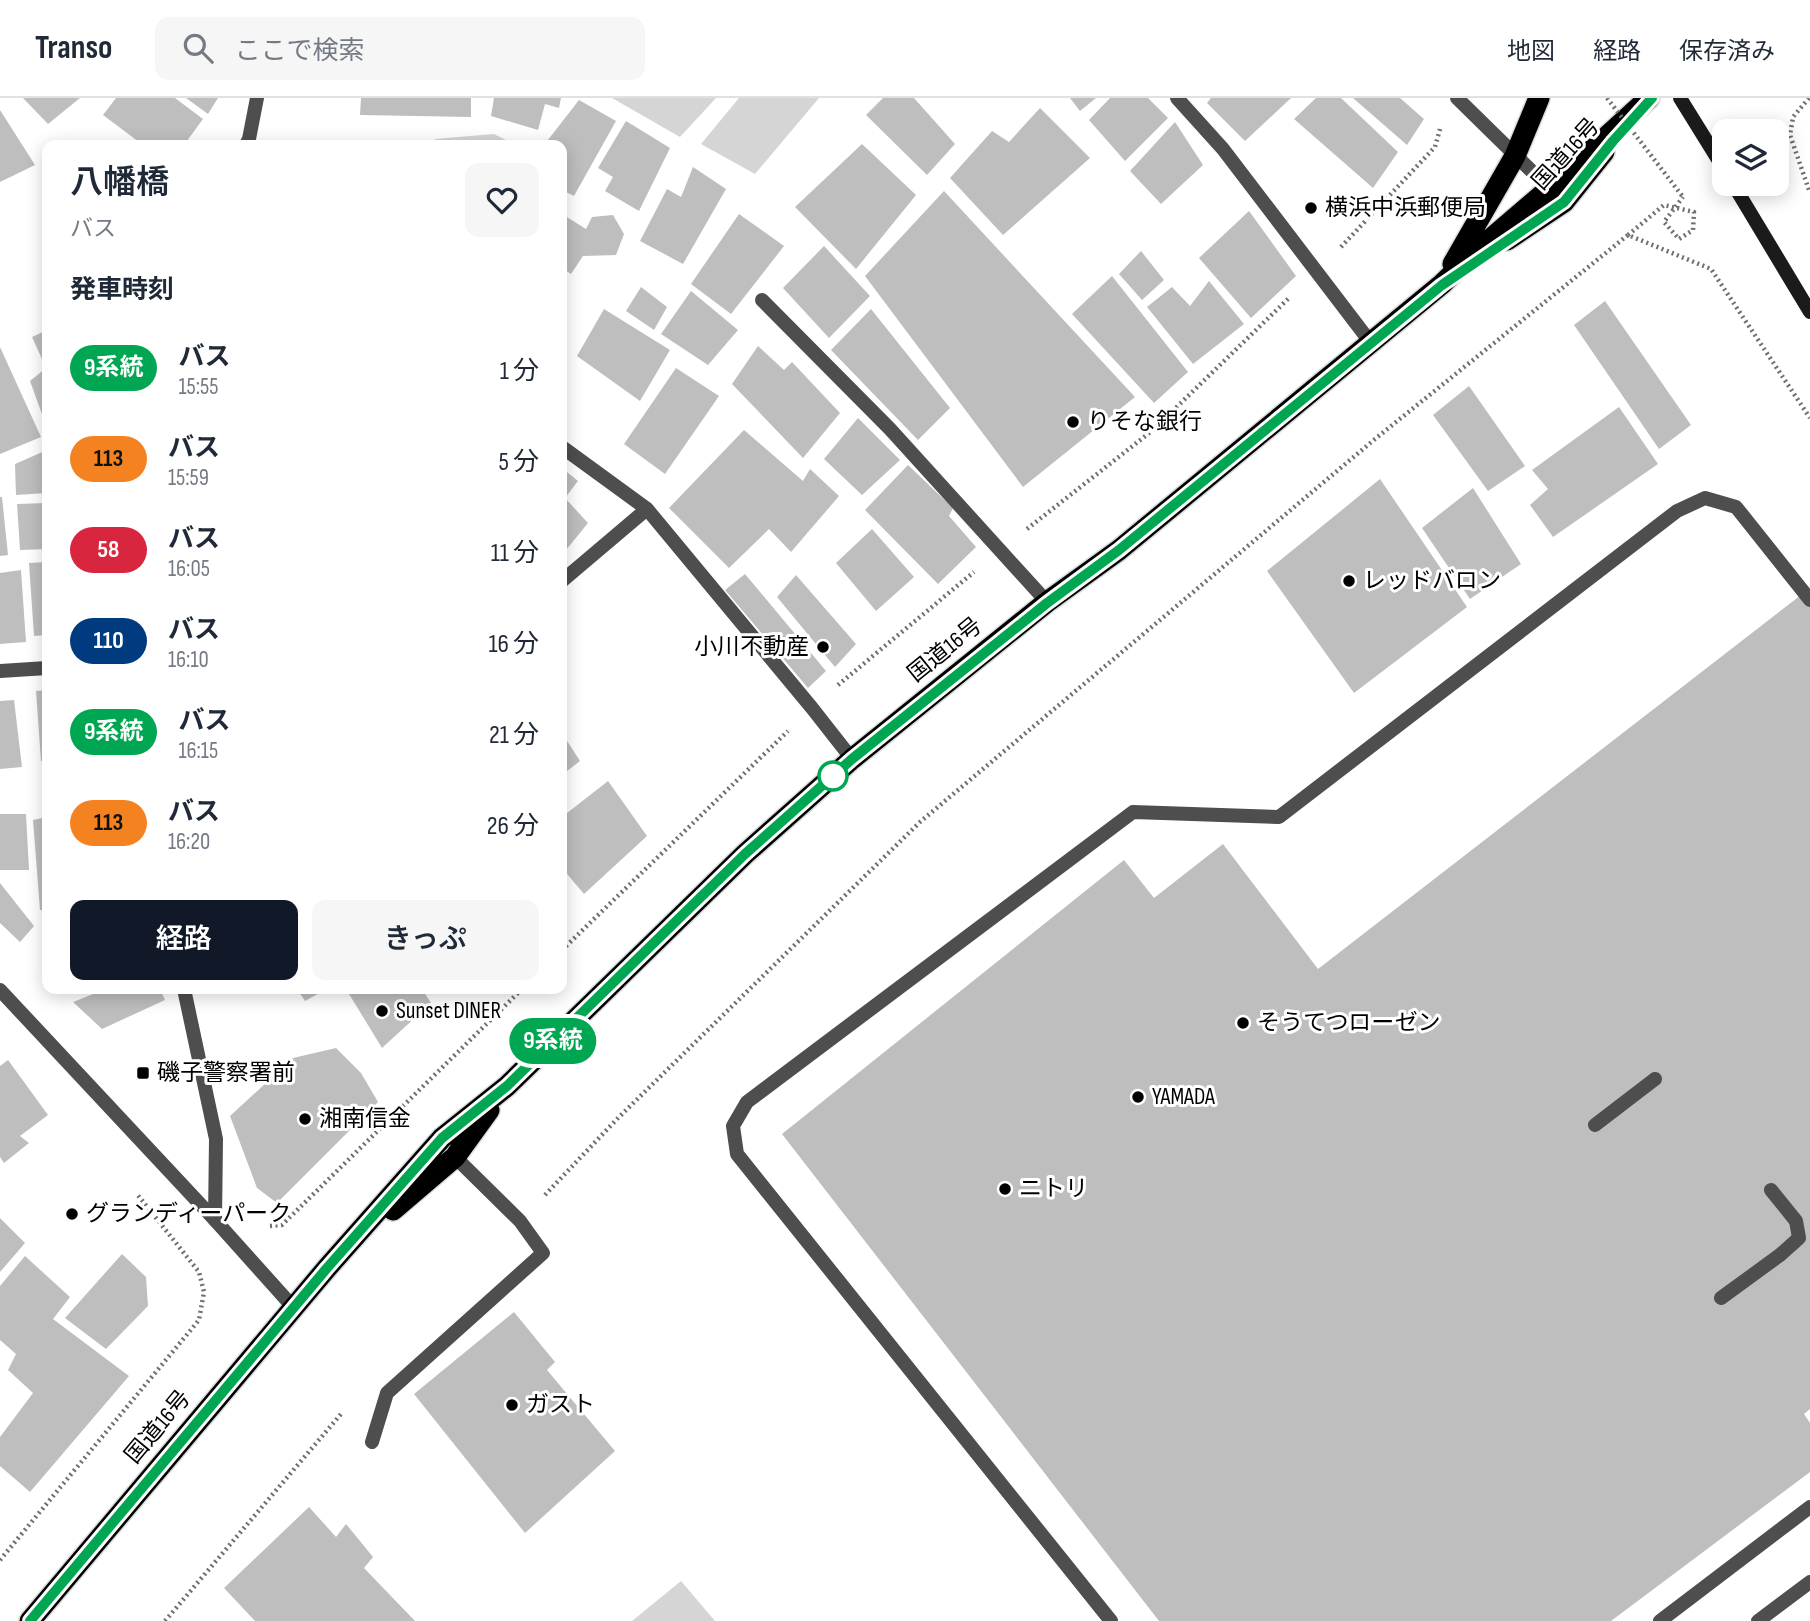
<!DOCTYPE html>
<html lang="ja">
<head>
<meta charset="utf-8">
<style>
  body { margin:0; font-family:"Sofia Sans Condensed","Noto Sans JP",sans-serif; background:#f6f6f7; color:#1f2937; height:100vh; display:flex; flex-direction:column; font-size:26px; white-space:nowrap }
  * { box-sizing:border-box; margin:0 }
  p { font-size:23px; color:#747a83 }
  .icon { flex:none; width:38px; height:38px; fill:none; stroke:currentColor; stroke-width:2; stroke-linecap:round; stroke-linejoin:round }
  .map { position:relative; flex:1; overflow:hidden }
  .side { position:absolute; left:42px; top:42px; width:525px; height:854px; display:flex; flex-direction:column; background:#fff; border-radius:14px; box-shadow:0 4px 18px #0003 }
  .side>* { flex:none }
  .badge { padding:0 14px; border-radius:23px; font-size:24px; line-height:46px }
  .buttons { position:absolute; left:1712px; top:21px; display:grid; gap:14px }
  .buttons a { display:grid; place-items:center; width:77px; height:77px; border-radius:14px; background:#fff; box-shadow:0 4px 18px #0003; font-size:35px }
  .map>.badge { position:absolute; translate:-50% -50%; box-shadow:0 0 0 4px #fff }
  h2 { padding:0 28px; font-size:26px; line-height:63px }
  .round { display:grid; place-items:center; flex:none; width:74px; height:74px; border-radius:14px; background:#f6f6f7 }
  .headline { display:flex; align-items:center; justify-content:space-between; height:119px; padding:0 28px }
  h1 { font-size:33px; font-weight:600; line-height:52px }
  .primary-button { display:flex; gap:14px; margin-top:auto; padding:14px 28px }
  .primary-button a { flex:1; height:80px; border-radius:14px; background:#111827; color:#fff; font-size:28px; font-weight:600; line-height:80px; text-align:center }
  .primary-button a+a { background:#f6f6f7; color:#1f2937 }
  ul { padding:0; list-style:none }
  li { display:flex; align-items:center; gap:21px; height:91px; padding:0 28px }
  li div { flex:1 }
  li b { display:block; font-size:26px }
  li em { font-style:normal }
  li .badge { min-width:77px; font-weight:700; text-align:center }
  header { display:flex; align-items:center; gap:42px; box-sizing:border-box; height:98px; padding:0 35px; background:#fff; border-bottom:2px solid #e0e1e3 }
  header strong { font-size:33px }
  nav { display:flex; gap:38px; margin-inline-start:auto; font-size:24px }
  .search { width:490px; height:63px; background:#f6f6f7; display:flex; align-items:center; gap:18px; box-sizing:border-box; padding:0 24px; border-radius:14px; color:#747a83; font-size:26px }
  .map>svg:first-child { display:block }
</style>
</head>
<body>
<header>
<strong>Transo</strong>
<div class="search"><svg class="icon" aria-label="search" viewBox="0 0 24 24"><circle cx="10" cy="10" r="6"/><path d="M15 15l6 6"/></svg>ここで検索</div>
<nav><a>地図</a><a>経路</a><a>保存済み</a></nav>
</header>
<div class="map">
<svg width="1810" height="1523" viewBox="0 0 1810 1523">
  <rect width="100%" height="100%" fill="#fff"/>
  <path fill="#d5d5d5" d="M612,0H716L680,39Z
    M739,0H819L755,76L701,46Z
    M494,36L516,47H437L435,41Z
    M681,1483L715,1523H632Z"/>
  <path fill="#bebebe" d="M23,0H80L48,26Z
    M116,0H175L203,21L184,47H143L103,17Z
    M186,0H218L208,16Z
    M361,0H471V19L360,17Z
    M494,0H561L559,10L545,6L538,32L491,18Z
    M883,0H914L955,46L927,77L866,17Z
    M1070,0H1096L1080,13Z
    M1110,0H1148L1168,20L1125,63L1089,22Z
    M1211,0H1291L1245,43L1207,5Z
    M1316,0H1341L1398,54L1373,90L1294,21Z
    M1353,0H1400L1424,21L1407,47Z
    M579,2L616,23L574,98L562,92V47H544Z
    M1040,10L1090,60L1003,137L950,80L992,33L1009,44Z
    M0,12L35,67L0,84Z
    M626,23L670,50L639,113L605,93L613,79L598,70Z
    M1175,24L1203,67L1161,106L1130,73Z
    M862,46L916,97L856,171L795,109Z
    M693,69L726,91L683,166L640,143L667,91L681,99Z
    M944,93L1135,299L1023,389L865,178Z
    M1249,113L1296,178L1251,220L1199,160Z
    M562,116L586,131L592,119L613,117L624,136L616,157L583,158L571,176L562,170Z
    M739,116L784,148L731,216L691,186Z
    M824,148L870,198L829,240L783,190Z
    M1141,153L1164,182L1142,202L1119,176Z
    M1112,178L1188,274L1154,305L1072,216Z
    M1209,183L1244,226L1193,266L1147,209L1172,189L1190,208Z
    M641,189L667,209L654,232L626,213Z
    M691,193L738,232L708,267L661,236Z
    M1605,203L1691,327L1659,351L1574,227Z
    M604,211L670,252L640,303L577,258Z
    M871,211L950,310L918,342L831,252Z
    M47,232V330L30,283L46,270L32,239Z
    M758,248L784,272L792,264L840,315L803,360L732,286Z
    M0,249L41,339L0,356Z
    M676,270L719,298L665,376L624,346Z
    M1469,288L1525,368L1488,393L1433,317Z
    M1619,309L1658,366L1553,439L1530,407L1548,391L1532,372Z
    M858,320L900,362L862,397L824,361Z
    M744,332L803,383L810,371L839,398L791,454L769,431L729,470L669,410Z
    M47,352V395L16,397L15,366Z
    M908,367L953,410L949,418L976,449L938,486L865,412Z
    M562,370L578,383L565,400L588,425L562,457Z
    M1380,381L1467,509L1354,595L1267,473Z
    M1473,390L1521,466L1470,501L1422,430Z
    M0,399H2L8,457L0,458Z
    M47,405V451L20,452L17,406Z
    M872,431L914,479L876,513L836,465Z
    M47,464V537L34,538L29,465Z
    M21,472L26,544L0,546V475Z
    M745,476L826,573L808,590L725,492Z
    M796,477L856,546L835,569L777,499Z
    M1810,490V1311L1804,1316L1810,1325V1374L1611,1523H1159L782,1036L1124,762L1154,800L1223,746L1318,871Z
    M47,592V663H41L36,593Z
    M14,602L22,669L0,671V603Z
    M562,635L580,663L562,677Z
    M608,683L647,738L584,796L562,770V719Z
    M0,716H26L29,772H0Z
    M47,719V812H40L33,722Z
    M0,785L34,828L20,844L0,825Z
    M106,891H160L165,902L102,931L73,904Z
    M297,891H327L305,903Z
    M346,891H422L431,905L382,950Z
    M336,950L361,975L378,1004L277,1105L257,1090L230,1018L293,960Z
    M8,962L48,1017L20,1038L29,1045L4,1065L0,1059V968Z
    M0,1120L25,1145L0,1174Z
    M122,1156L146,1179L148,1208L106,1251L65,1220Z
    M25,1158L70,1199L53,1221L129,1278L30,1394L0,1368V1339L33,1295L8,1272L16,1256L0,1242V1188Z
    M514,1214L555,1264L547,1272L615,1353L525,1435L414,1296Z
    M309,1409L336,1439L346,1426L373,1459L364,1470L415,1523H255L224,1490Z"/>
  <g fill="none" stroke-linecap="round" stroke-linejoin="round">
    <g stroke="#dbdbdb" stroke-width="24">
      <path id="highway" d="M1507,142L1564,104L1604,54
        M1453,166L1515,58L1539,0
        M393,1112L455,1059L489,1012
        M30,1523L327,1170L442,1040L507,988L745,756L852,661L1047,504L1119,452L1442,186L1473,156L1549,91L1649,0"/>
    </g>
    <path stroke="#707070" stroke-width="4.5" stroke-dasharray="2 3.5" stroke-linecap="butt" d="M1809,0L1793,19L1790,37L1810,95
      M1628,137L1664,107L1694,114L1693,132L1679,141L1664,124L1683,99
      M1341,149L1435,49L1440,31
      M1027,431L1153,332L1290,199
      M838,587L974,474
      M562,852L788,633
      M545,1097L617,1021L920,724L1375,341L1628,137L1711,171L1810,320
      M270,1128L282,1127L522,891
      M0,1462L199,1222L204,1194L199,1174L137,1096
      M165,1523L341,1316"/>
    <path stroke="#4e4e4e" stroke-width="14" d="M1177,0L1223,51L1371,245
      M762,202L890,331L1047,504
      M562,349L647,411L812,610L852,661
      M562,483L647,411
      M0,573L47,570
      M184,891L216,1041L215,1122
      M1595,1027L1655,981
      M1721,1200L1780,1157L1799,1140L1796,1123L1771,1092
      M372,1344L387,1295L543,1155L520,1123L455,1059
      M1111,1523L737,1056L733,1028L747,1004L1133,714L1279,719L1677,413L1705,400L1736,409L1810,502
      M1660,1523L1810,1409
      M1758,1523L1810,1484"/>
    <path stroke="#4e4e4e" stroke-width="14" d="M1457,0L1556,97
      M246,47L249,41L257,0
      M0,892L215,1122L293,1209"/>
    <path stroke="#1b1b1b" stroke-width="14" d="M1680,0L1724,71
      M1733,86L1810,214"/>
    <use href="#highway" stroke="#000" stroke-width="21"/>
    <path stroke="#707070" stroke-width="4.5" stroke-dasharray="2 3.5" stroke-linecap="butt" d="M1607,0L1683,99"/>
  </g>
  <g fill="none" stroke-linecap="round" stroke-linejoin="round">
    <g stroke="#fff" stroke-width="16">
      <path id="line" d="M30,1523L327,1170L442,1040L507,988L745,756L852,661L1047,505L1119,452L1442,187L1564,104L1613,43L1652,0"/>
    </g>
    <use href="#line" stroke="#00a651" stroke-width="10"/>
  </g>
  <g fill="#000" stroke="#fff" stroke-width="2.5">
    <circle cx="1311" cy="110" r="7"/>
    <circle cx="1073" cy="324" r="7"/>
    <circle cx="1349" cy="483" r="7"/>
    <circle cx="823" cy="549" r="7"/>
    <circle cx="382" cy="913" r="7"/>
    <circle cx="1243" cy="925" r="7"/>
    <rect x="136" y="968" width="14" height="14" rx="3.5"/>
    <circle cx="1138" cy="999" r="7"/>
    <circle cx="305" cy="1021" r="7"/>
    <circle cx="1005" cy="1091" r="7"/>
    <circle cx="72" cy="1116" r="7"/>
    <circle cx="512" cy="1307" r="7"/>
  </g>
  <circle fill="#fff" stroke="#00a651" stroke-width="3.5" cx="833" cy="678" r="14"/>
  <g text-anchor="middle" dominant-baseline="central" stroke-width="6" stroke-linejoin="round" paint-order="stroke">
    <g font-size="23" fill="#000" stroke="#fff">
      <text transform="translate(1566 56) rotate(-48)">国道16号</text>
      <text transform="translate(945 552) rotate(-39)">国道16号</text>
      <text transform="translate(158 1329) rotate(-50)">国道16号</text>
    </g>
    <g font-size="23" fill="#000" stroke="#fff" text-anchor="start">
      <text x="1325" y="110">横浜中浜郵便局</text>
      <text x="1087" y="324">りそな銀行</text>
      <text x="1363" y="483">レッドバロン</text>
      <text x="809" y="549" text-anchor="end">小川不動産</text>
      <text x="396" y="913">Sunset DINER</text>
      <text x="1257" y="925">そうてつローゼン</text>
      <text x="157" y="975">磯子警察署前</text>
      <text x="1152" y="999">YAMADA</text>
      <text x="319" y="1021">湘南信金</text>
      <text x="1019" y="1091">ニトリ</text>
      <text x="86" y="1116">グランディーパーク</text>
      <text x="526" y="1307">ガスト</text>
    </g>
  </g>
</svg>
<div class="buttons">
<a><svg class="icon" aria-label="layers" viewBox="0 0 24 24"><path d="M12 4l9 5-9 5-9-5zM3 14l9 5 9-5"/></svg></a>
</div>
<b class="badge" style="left:553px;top:943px;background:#00a651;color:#fff">9系統</b>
<section class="side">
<div class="headline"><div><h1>八幡橋</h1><p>バス</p></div><a class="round"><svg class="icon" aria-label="heart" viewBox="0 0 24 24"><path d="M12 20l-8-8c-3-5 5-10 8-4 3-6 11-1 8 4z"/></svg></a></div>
<h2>発車時刻</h2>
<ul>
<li><span class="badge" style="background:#00a651;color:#fff">9系統</span><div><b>バス</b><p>15:55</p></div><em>1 分</em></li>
<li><span class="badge" style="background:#f58220;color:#111">113</span><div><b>バス</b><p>15:59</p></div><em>5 分</em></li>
<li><span class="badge" style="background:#d7263d;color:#fff">58</span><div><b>バス</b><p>16:05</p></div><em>11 分</em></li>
<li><span class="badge" style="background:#003b80;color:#fff">110</span><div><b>バス</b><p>16:10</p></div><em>16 分</em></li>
<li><span class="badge" style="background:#00a651;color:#fff">9系統</span><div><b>バス</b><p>16:15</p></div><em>21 分</em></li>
<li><span class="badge" style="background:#f58220;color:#111">113</span><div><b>バス</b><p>16:20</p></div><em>26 分</em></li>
</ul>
<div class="primary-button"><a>経路</a><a>きっぷ</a></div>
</section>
</div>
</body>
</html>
